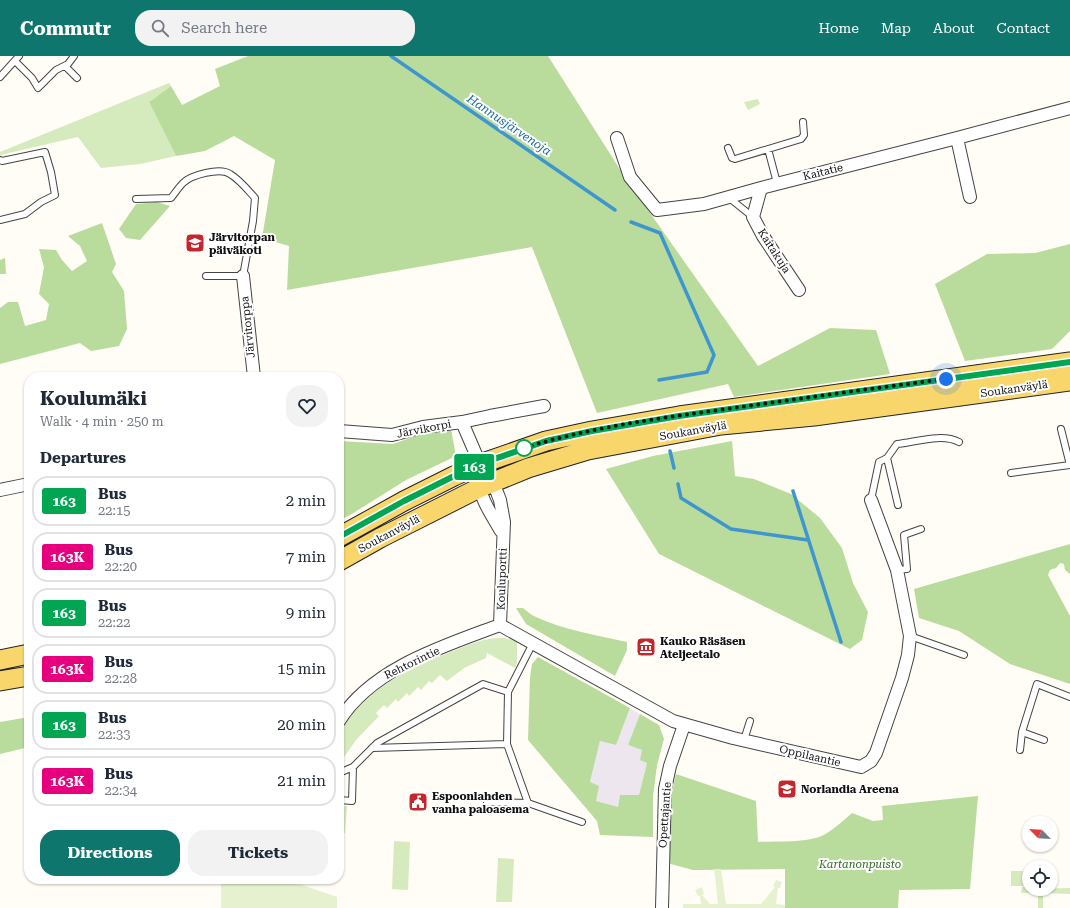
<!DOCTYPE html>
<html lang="en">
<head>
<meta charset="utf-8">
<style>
  body { margin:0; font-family:"Roboto Serif",serif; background:#f2f2f3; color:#1f2937; height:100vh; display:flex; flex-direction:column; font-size:15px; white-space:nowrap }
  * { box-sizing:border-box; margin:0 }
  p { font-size:13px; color:#747a83 }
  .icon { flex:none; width:22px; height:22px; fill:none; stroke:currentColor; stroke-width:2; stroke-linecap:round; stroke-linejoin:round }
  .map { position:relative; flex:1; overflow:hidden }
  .side { position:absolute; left:24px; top:316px; width:320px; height:512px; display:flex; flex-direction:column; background:#fff; border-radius:16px; box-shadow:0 1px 3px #0004 }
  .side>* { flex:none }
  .badge { padding:0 8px; border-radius:3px; font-size:14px; line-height:26px }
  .needle { width:26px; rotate:294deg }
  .buttons { position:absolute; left:1022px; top:760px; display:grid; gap:8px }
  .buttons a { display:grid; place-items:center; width:36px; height:36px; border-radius:50%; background:#fff; box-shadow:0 1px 3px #0004; font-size:20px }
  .you { position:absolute; width:20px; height:20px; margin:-10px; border:3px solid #fff; border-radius:50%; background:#1a73e8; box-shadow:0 0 0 6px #1a73e833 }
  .map>.badge { position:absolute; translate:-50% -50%; box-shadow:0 0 0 2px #fff }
  h2 { padding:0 16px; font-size:15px; line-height:36px }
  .round { display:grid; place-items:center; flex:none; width:42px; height:42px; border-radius:16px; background:#f2f2f3 }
  .overview { display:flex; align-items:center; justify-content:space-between; height:68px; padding:0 16px }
  h1 { font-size:19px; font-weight:700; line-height:30px }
  .action { display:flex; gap:8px; margin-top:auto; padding:8px 16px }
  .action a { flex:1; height:46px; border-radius:16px; background:#0f766e; color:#fff; font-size:16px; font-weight:700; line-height:46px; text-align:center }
  .action a+a { background:#f2f2f3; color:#1f2937 }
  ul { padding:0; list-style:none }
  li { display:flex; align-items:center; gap:12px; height:50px; margin:0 8px 6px; padding:0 8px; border:2px solid #e0e1e3; border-radius:16px }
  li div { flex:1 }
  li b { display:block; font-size:15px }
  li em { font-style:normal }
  li .badge { min-width:44px; font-weight:700; text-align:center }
  header { display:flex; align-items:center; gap:24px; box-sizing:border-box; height:56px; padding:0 20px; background:#0f766e; color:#fff }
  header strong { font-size:19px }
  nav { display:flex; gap:22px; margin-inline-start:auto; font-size:14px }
  .search { width:280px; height:36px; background:#f2f2f3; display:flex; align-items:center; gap:10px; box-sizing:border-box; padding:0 14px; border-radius:16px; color:#747a83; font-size:15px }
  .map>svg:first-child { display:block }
</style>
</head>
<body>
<header>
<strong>Commutr</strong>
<div class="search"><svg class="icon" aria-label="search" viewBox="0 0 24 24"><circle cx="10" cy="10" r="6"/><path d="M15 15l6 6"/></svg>Search here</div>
<nav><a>Home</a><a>Map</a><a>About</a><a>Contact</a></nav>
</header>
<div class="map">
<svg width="1070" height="852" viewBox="0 0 1070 852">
  <rect width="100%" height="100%" fill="#fffdf5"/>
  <path fill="#eee6ef" d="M630,652L640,658L628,689L642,694L647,707L639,739H620L618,752L596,745L590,726L600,685L616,689Z"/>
  <path fill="#d5ebbd" d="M169,27L171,30L149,46L176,100L140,108L101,112L78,81L0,99V96Z
    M758,43L760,48L748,54L744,46Z
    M495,582H504L517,585V607L515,612L487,597L486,602L464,612L447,625L440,619L432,627L429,625L421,634L418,631L409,640L407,637L398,646L396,643L387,652L384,649L376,657L379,660L356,684L344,701L342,703H339C339,695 337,685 339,678C340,673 345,669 347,665C374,629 408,614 448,597C463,591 478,584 495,582Z
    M339,750H347L345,777H339Z
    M394,785L410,786L408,834L392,833Z
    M498,802L514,803L512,846H496Z
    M1011,815H1025V830H1011Z
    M1022,831H1029V833L1070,832V838L1043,837V852H1038V837H1021Z"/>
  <path fill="#b9dc9c" d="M248,0H548L626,123L758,310L830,272L876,274L890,318L734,341L728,328L597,357L532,191L287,234L289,190L262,182L275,104L234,80L205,95L176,100L149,46L171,30L182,49L220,30L215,13Z
    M157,146L170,150L140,184L126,182L119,173L136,148Z
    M102,167L116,208L112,216L124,235L127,273L119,290L91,295L80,287L0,308V252L8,246H18L25,270L46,264L49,248L39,238L44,211L39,193L56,194L62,204L72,215L87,205L80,190L68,180Z
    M1070,188V275L1052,293L965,305L935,228L987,198L1035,197Z
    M5,202L6,218H0V204Z
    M451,373L456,400L406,424L355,456L339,465V385L393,388L427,376Z
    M732,385L735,420L754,423L791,438L820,462L842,492L853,527L868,556L862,584L850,593L659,498L606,413L653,400Z
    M1070,488V518L1065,514L1064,508L1060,507L1056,512L1050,514L1048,519L1070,560V628L1010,608L959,575L919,562L914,533Z
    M516,552H523C527,555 531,559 536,561C564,574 596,579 627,586V594L615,620L526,568Z
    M538,601L630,652L616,689L600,685L590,726L599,730L596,745L618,751L620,739H639L647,707L640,704L642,694L628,689L640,658L659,669L664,683L657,709L653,741V781L600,779L597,765L528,684L530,621L532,608Z
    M29,661V691L0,698V666Z
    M676,718L756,745L758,786C777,785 801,787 819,781C830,777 843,765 852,757L873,765L883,764L882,750L978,740L970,833L899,834L898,852H785V813L693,814L667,807L670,745Z"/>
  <path fill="#e6f2cf" d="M714,813H721L726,848H761L775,831L773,830L776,824L782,826L780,832H778L776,848L785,849V852H683V848H701L700,840H698L695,834L702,831L704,838L702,839L710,848H718Z
    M221,823H285L337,841V852H221Z"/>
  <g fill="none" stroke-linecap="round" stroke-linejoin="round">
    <path stroke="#3f96cf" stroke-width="3.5" d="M391,0L615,154
      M631,166L660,177L714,299L707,316L659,324
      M670,395L674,412
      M678,428L681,442L731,473L808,484
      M793,435L841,586"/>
    <g stroke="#444" stroke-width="8">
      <path id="lane" d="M15,5L32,22L38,32L56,14L68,8L74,0
        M65,10L77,22
        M0,21L19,0
        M728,92L732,102L735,103L801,83L804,79L803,66
        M768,93L777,127
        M0,104L2,105L45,96L51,116L55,139L41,146L25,158L0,164
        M728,141L753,161
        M136,143L171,142C175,137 179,131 183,127C191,119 220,111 230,118C240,124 247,133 255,142L253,165L243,220H206
        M1061,373L1070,409
        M887,402L897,388C916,386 942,377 959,386
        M1011,417L1070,409
        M871,444L879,406L887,402L898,449
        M897,514L907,513L904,479L921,473
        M910,580L964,599
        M533,587L508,636L507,688L528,747L582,766
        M1022,676L1044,684
        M744,684L750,665
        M372,692L507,688
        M1020,694L1022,676L1037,628L1070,641
        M339,717L353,711L377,687L483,628L508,636
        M339,744L352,745L353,711
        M487,746L528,747"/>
    </g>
    <g stroke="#444" stroke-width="14">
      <path id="street" d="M617,82L630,121L657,154L704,148L761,132L957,82L1070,52
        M957,82L970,141
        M761,132L753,161L763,180L799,234
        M243,220L254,321
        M462,366L490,360L544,350
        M339,375L392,379L423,371L462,366L480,408L493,426L500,444L504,466L500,569
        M479,425C479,441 493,461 501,475
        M0,434L29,428
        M500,569L673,665L733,682L861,711L871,705L876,697L902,622L908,599L910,580L897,514L871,444
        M339,665C372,612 444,590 500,569
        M662,852L665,733L670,710L684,669"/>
    </g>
    <g stroke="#222" stroke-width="21">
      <path id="primary" d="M339,481L404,445L454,420L480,408L546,385L592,375L679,360L1070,306
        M339,505L380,482L479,432L528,412L588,394L721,369L814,360L1070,325
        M0,604L29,598
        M0,625L29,620"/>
    </g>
    <use href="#lane" stroke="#fff" stroke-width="6"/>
    <use href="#street" stroke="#fff" stroke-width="12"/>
    <use href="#primary" stroke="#f9d66b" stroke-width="19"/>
  </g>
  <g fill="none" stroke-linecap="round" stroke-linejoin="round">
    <g stroke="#fff" stroke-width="9">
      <path id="line" d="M339,481L404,445L454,420L480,408L546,385L592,375L679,360L1070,306"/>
    </g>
    <use href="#line" stroke="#00a651" stroke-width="6"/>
    <path stroke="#111" stroke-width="4" stroke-dasharray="0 7.2" d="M524,392L521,393C589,371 662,362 733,352C804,342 875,332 946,323"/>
  </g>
  <defs>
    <g id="school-square" transform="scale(1)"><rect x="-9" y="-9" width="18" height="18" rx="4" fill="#c4262e" stroke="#fff"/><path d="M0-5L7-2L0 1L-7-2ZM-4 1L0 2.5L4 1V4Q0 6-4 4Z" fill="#fff"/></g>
    <g id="museum-square" transform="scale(1)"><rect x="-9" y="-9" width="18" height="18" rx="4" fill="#c4262e" stroke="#fff"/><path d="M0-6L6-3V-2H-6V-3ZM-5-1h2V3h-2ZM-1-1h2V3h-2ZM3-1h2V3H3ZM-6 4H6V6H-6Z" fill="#fff"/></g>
    <g id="civic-square" transform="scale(1)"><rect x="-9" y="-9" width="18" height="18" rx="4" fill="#c4262e" stroke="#fff"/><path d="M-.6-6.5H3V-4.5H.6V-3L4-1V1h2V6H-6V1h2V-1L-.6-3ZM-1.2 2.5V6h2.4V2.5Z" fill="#fff"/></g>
  </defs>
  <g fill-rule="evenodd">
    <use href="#school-square" x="195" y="187"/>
    <use href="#museum-square" x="646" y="591"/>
    <use href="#school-square" x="787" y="733"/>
    <use href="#civic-square" x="418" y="746"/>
  </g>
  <circle fill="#fff" stroke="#00a651" stroke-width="2" cx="524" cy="392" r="8"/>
  <g text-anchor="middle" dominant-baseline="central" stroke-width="4" stroke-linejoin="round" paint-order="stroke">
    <g font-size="11" fill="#111" stroke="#fff">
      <text transform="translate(823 116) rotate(-14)">Kaitatie</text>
      <text transform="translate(774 195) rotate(57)">Kaitakuja</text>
      <text transform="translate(248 271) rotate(-96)">Järvitorppa</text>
      <text transform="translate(1014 333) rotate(-8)">Soukanväylä</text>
      <text transform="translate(424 373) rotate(-11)">Järvikorpi</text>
      <text transform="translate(693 375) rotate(-10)">Soukanväylä</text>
      <text transform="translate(389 478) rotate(-28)">Soukanväylä</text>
      <text transform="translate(502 523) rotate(-88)">Kouluportti</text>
      <text transform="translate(412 607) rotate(-26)">Rehtorintie</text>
      <text transform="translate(810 700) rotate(13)">Oppilaantie</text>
      <text transform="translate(665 759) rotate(-86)">Opettajantie</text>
    </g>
    <g font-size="11" font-weight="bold" fill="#111" stroke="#fff" text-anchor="start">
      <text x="209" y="181">Järvitorpan<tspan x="209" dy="13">päiväkoti</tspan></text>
      <text x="660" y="585">Kauko Räsäsen<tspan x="660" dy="13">Ateljeetalo</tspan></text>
      <text x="801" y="733">Norlandia Areena</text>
      <text x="432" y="740">Espoonlahden<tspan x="432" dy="13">vanha paloasema</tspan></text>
    </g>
    <g font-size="11" font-style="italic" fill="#2f6b1f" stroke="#fff">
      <text x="860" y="808">Kartanonpuisto</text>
    </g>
    <g font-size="12" font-style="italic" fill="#1768a6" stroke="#fff">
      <text transform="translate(509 69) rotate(34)">Hannusjärvenoja</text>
    </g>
  </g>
</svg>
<div class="buttons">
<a><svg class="needle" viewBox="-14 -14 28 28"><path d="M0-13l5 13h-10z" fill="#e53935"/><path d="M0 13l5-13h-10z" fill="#747a83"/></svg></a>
<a><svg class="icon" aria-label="locate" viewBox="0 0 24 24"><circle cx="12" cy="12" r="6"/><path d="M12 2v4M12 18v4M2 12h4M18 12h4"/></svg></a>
</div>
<div class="you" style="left:946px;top:323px"></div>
<b class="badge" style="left:474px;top:411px;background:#00a651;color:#fff">163</b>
<section class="side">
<div class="overview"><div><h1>Koulumäki</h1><p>Walk · 4 min · 250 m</p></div><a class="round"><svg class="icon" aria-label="heart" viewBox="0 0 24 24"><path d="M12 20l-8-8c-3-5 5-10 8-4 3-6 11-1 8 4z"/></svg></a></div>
<h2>Departures</h2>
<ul>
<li><span class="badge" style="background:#00a651;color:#fff">163</span><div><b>Bus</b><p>22:15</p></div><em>2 min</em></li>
<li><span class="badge" style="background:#e6007e;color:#fff">163K</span><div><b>Bus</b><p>22:20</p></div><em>7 min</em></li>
<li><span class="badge" style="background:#00a651;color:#fff">163</span><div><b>Bus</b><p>22:22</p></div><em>9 min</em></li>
<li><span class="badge" style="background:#e6007e;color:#fff">163K</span><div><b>Bus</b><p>22:28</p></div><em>15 min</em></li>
<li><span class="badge" style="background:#00a651;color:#fff">163</span><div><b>Bus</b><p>22:33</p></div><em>20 min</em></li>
<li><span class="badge" style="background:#e6007e;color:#fff">163K</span><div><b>Bus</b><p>22:34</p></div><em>21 min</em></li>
</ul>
<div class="action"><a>Directions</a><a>Tickets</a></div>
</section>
</div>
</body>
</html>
